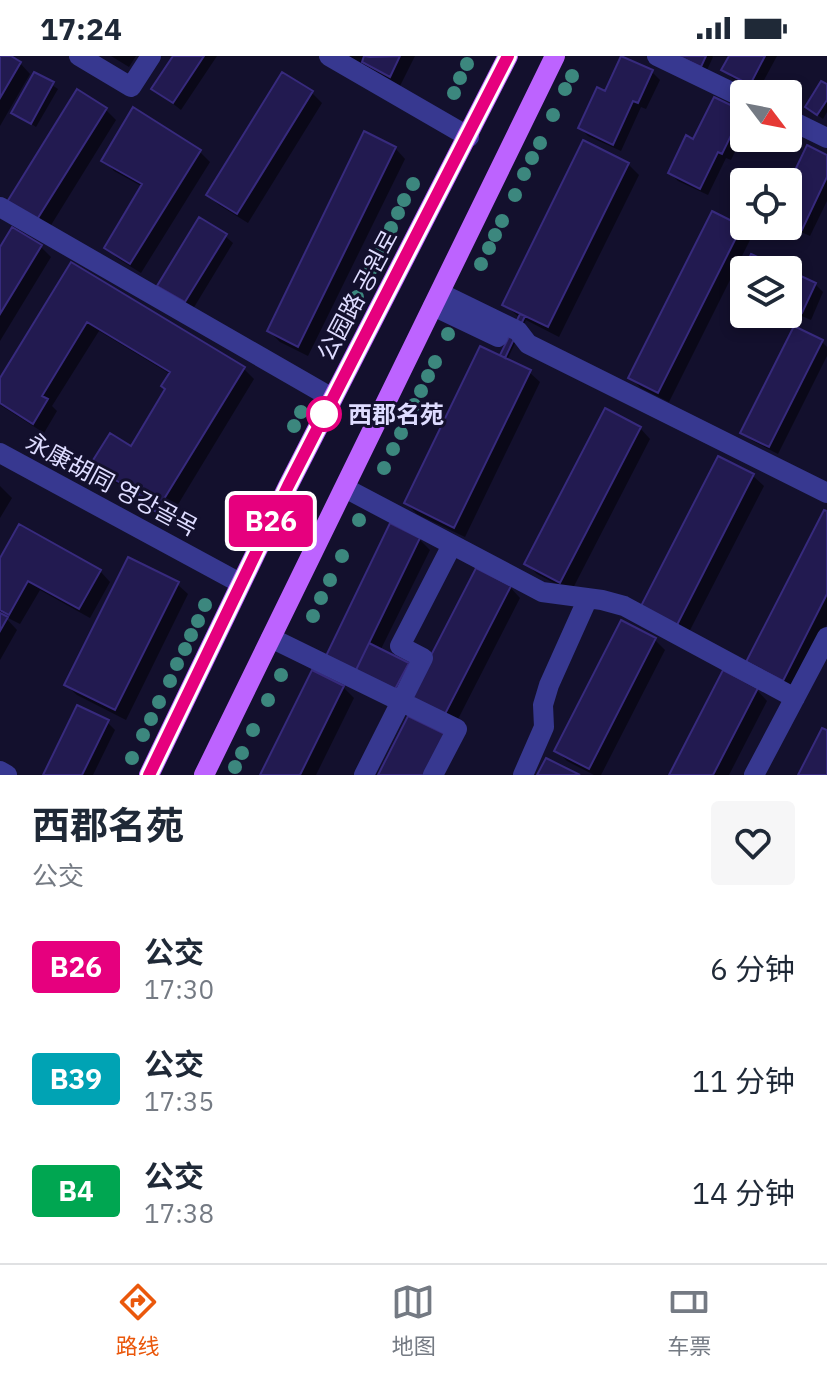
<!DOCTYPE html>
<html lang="zh">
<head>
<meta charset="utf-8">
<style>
  body { margin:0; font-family:"IBM Plex Sans","Noto Sans SC","Noto Sans KR",sans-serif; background:#f6f6f7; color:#1f2937; height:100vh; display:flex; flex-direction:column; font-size:30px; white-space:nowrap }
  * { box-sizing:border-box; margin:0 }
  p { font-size:26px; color:#747a83 }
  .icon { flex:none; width:44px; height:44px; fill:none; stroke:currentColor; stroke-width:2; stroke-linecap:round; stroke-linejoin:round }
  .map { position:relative; height:719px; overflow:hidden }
  .sheet { display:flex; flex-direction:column; background:#fff; flex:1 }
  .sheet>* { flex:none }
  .badge { padding:0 16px; border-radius:6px; font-size:28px; line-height:52px }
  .needle { width:52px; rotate:122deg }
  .buttons { position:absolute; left:730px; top:24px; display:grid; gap:16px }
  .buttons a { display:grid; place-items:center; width:72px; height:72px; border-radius:8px; background:#fff; box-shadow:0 4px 12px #0003; font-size:40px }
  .map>.badge { position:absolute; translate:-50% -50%; box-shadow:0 0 0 4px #fff }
  .round { display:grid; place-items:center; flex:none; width:84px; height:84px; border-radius:8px; background:#f6f6f7 }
  .headline { display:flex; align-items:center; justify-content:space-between; height:136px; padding:0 32px }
  h1 { font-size:38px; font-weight:700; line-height:60px }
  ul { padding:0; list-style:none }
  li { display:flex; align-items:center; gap:24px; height:112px; padding:0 32px }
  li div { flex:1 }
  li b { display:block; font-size:30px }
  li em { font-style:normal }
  li .badge { min-width:88px; font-weight:700; text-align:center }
  .status { display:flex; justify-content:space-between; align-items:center; height:56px; padding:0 40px; background:#fff; direction:ltr }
  .status svg { height:22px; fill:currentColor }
  .tab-bar { display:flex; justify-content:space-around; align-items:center; height:112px; border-top:2px solid #e0e1e3; background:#fff; font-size:22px; color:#747a83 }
  .tab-bar a { display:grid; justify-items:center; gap:4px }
  .tab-bar .selected { color:#ea580c }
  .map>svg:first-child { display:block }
</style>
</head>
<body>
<div class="status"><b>17:24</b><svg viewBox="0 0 49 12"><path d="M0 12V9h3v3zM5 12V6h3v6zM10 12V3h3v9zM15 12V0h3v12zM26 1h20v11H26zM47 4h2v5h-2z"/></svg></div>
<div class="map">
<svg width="827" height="719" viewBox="0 0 827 719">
  <rect width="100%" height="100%" fill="#13102d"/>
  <path fill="#0007" d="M0,0H7L20,7L30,18L0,70Z
    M111,0H136L129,11Z
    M175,0H217L181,54L154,33Z
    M333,0H415L400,30Z
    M678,0H712L713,1L707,14Z
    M731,0H777L758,35L732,22L724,14Z
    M622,2L652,16L660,24L646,53L641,51L621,95L588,80L580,72L606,38Z
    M35,18L58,33L36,71L14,56Z
    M827,31V56L823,63L807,51Z
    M312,37L322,47L248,167L219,149L208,139Z
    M105,53L116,64L48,174L20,157Z
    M134,54L200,96L210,106L141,217L117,202L107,192L143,131L114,115L104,104Z
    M742,57L744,77L731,104L726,102L708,139L678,125L670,117L694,85Z
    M395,92L405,103L308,300L280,286L269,275Z
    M827,101V145L810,180L788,170V133Z
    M628,108L639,119L559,281L526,264L507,304L502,299L520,262L504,248Z
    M741,171L751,182L669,346L641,332L631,322Z
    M225,180L233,187L193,253L168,237Z
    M40,190L51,201L0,285V195Z
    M72,208L243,312L254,323L168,465L149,454L139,443L140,441L103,419L93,408L132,392L167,334L170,318L99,275L52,350L57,355L44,377L0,349V326Z
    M788,217L815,228L823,236L811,264L788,254Z
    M795,272L822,286L827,291V300L778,398L751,384L743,376Z
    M529,316L540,326L465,481L417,458L406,447Z
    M640,372L650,383L571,536L537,518L527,508Z
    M719,402L753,420L764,430L687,580L653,562Z
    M0,430L12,442L0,462Z
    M827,457V568L794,634L759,617Z
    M419,483L430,494L380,595L408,608L415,616L403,642L338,612Z
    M0,506L100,515L110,526L90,562L40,534L20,568L4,560L17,574L0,604Z
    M177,528L188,538L126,664L77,639L66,629Z
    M510,531L520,542L455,669L422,652Z
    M655,584L665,594L601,719H594L567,705L556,694Z
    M343,631L354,642L316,719H262Z
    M757,634L767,645L729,719H671Z
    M107,666L115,674L93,719H45Z"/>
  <path fill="#221a50" stroke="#372a7d" stroke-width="2" d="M0,0H11L21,6L0,42Z
    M173,0H204L173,47L151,33Z
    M364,0L370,1L400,0L390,21L362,6Z
    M621,0L653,14L638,47L633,45L613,89L578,72L597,31L605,35Z
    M678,0H706L701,11Z
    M729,0H765L750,29L721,14Z
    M34,16L54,26L31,68L11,57Z
    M282,16L313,35L237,158L206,139Z
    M821,25L827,28V44L817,59L805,51Z
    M77,33L107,52L36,165L7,146Z
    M714,41L743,55L722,98L718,96L700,133L668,117L686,79L693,83Z
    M133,51L201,94L130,208L104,192L142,128L101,105Z
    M364,75L396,91L298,291L267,275Z
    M583,84L629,107L548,271L502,249Z
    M807,89L827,99V121L802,174L788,167V129Z
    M712,155L742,170L658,337L628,322Z
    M199,161L227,178L185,246L157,230Z
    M12,171L42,189L0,258V191Z
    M751,198L787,214H744Z
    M71,206L245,311L156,456L136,443L139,438L90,409L110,377L131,390L165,333L161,330L170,316L87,266L42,340L48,343L33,368L0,347V322Z
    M788,214L816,227L802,257L788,251Z
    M520,258L525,260L505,302L500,299Z
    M794,270L823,284L769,391L740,377Z
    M480,290L531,314L454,472L404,447Z
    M605,352L641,371L560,527L524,508Z
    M718,400L754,418L676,571L640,552Z
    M824,454L827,455V538L783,625L746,606Z
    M390,467L420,482L355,616L325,602Z
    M19,468L101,514L79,553L28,525L9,559L0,554V502Z
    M128,501L179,526L115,654L64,629Z
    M476,512L511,530L444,660L409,642Z
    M0,557L8,561L0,575Z
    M621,564L656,582L589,713L554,695Z
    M369,587L409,607L394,635L355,616Z
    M312,614L344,630L300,719H260Z
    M723,614L758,632L713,719H669Z
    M77,649L109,664L82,719H43Z
    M408,660L445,678L424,719H378Z
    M822,672L827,674V719H798Z
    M546,702L580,719H537Z"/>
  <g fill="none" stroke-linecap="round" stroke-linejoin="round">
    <path stroke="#373890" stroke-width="20" d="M79,0L131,31L151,0
      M329,0L469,81
      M657,0L744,42
      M788,63L827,82
      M0,151L332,342
      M440,237L518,275L528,288L827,437
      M433,250L498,281
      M0,397L240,527
      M345,432L542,536L602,544L624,550L795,642
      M271,582L457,673L433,719
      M0,715L7,719
      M364,719L423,602L400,590L452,489
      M523,719L544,671L543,649L549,629L588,542
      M754,719L827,581"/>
    <path stroke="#bd63ff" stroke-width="20" d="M149,719L288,430L508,0
      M204,719L555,0"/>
  </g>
  <g fill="#3c877e">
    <circle cx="467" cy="8" r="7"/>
    <circle cx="572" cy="20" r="7"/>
    <circle cx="460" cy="22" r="7"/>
    <circle cx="565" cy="33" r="7"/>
    <circle cx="454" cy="37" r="7"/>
    <circle cx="553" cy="59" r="7"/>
    <circle cx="540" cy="87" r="7"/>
    <circle cx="532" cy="102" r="7"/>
    <circle cx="524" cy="118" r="7"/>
    <circle cx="413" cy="128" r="7"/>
    <circle cx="515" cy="139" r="7"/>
    <circle cx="404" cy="144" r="7"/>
    <circle cx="398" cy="157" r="7"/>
    <circle cx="502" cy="165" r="7"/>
    <circle cx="391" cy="172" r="7"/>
    <circle cx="495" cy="179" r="7"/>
    <circle cx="384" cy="186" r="7"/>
    <circle cx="489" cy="192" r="7"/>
    <circle cx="378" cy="199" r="7"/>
    <circle cx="481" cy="208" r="7"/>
    <circle cx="371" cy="213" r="7"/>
    <circle cx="357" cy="241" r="7"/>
    <circle cx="348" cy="259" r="7"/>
    <circle cx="341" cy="273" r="7"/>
    <circle cx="448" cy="278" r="7"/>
    <circle cx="435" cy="306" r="7"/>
    <circle cx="428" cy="320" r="7"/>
    <circle cx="421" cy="335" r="7"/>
    <circle cx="414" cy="349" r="7"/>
    <circle cx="301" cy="356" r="7"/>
    <circle cx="407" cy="363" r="7"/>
    <circle cx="294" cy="370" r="7"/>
    <circle cx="401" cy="377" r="7"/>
    <circle cx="393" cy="393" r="7"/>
    <circle cx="384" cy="412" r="7"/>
    <circle cx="255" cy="450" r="7"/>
    <circle cx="359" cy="464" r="7"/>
    <circle cx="243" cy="473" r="7"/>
    <circle cx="237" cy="486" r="7"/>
    <circle cx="342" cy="500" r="7"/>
    <circle cx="330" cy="524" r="7"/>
    <circle cx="321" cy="542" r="7"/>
    <circle cx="205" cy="549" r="7"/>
    <circle cx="313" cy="560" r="7"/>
    <circle cx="198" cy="565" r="7"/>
    <circle cx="191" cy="579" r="7"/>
    <circle cx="185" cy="593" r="7"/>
    <circle cx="177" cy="608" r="7"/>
    <circle cx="281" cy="619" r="7"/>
    <circle cx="170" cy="625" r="7"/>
    <circle cx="268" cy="644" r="7"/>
    <circle cx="159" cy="646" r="7"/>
    <circle cx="151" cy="663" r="7"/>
    <circle cx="253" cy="674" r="7"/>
    <circle cx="143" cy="679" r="7"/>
    <circle cx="242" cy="697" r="7"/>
    <circle cx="132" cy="702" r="7"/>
    <circle cx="235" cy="711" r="7"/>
  </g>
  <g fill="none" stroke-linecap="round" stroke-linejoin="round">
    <g stroke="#fff" stroke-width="18">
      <path id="line" d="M149,719L288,430L508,0"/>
    </g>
    <use href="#line" stroke="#e6007e" stroke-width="12"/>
  </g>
  <circle fill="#fff" stroke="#e6007e" stroke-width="4" cx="324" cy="358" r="16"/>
  <g text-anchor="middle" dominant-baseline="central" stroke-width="6" stroke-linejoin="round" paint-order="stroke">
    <g font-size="24" fill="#dedcff" stroke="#13102d">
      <text transform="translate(357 239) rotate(-62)">公园路 공원로</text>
      <text transform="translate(112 428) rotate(28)">永康胡同 영강골목</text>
    </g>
    <g font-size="24" font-weight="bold" fill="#dedcff" stroke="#13102d" text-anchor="start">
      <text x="348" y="358">西郡名苑</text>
    </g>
  </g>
</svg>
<div class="buttons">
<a><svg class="needle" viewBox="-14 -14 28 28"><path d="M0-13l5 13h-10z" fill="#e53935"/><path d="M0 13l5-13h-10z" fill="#747a83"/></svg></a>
<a><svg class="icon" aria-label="locate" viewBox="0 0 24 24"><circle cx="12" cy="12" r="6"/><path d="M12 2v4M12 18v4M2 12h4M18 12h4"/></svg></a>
<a><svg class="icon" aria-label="layers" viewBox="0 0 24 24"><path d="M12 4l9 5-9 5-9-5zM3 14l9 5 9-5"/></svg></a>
</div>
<b class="badge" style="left:271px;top:465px;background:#e6007e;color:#fff">B26</b>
</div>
<section class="sheet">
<div class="headline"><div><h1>西郡名苑</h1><p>公交</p></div><a class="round"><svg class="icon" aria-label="heart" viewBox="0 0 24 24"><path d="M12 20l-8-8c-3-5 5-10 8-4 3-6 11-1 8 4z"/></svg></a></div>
<ul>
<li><span class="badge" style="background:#e6007e;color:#fff">B26</span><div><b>公交</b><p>17:30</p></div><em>6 分钟</em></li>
<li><span class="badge" style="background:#00a3b4;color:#fff">B39</span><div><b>公交</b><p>17:35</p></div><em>11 分钟</em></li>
<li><span class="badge" style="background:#00a651;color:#fff">B4</span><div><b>公交</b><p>17:38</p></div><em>14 分钟</em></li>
</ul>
</section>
<nav class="tab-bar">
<a class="selected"><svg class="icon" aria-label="directions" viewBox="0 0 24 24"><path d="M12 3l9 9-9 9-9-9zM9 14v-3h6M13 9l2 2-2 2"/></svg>路线</a>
<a><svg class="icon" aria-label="map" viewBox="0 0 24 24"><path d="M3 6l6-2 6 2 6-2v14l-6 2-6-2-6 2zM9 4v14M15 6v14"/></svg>地图</a>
<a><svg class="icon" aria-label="tickets" viewBox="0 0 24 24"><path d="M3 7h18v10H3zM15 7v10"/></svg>车票</a>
</nav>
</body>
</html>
